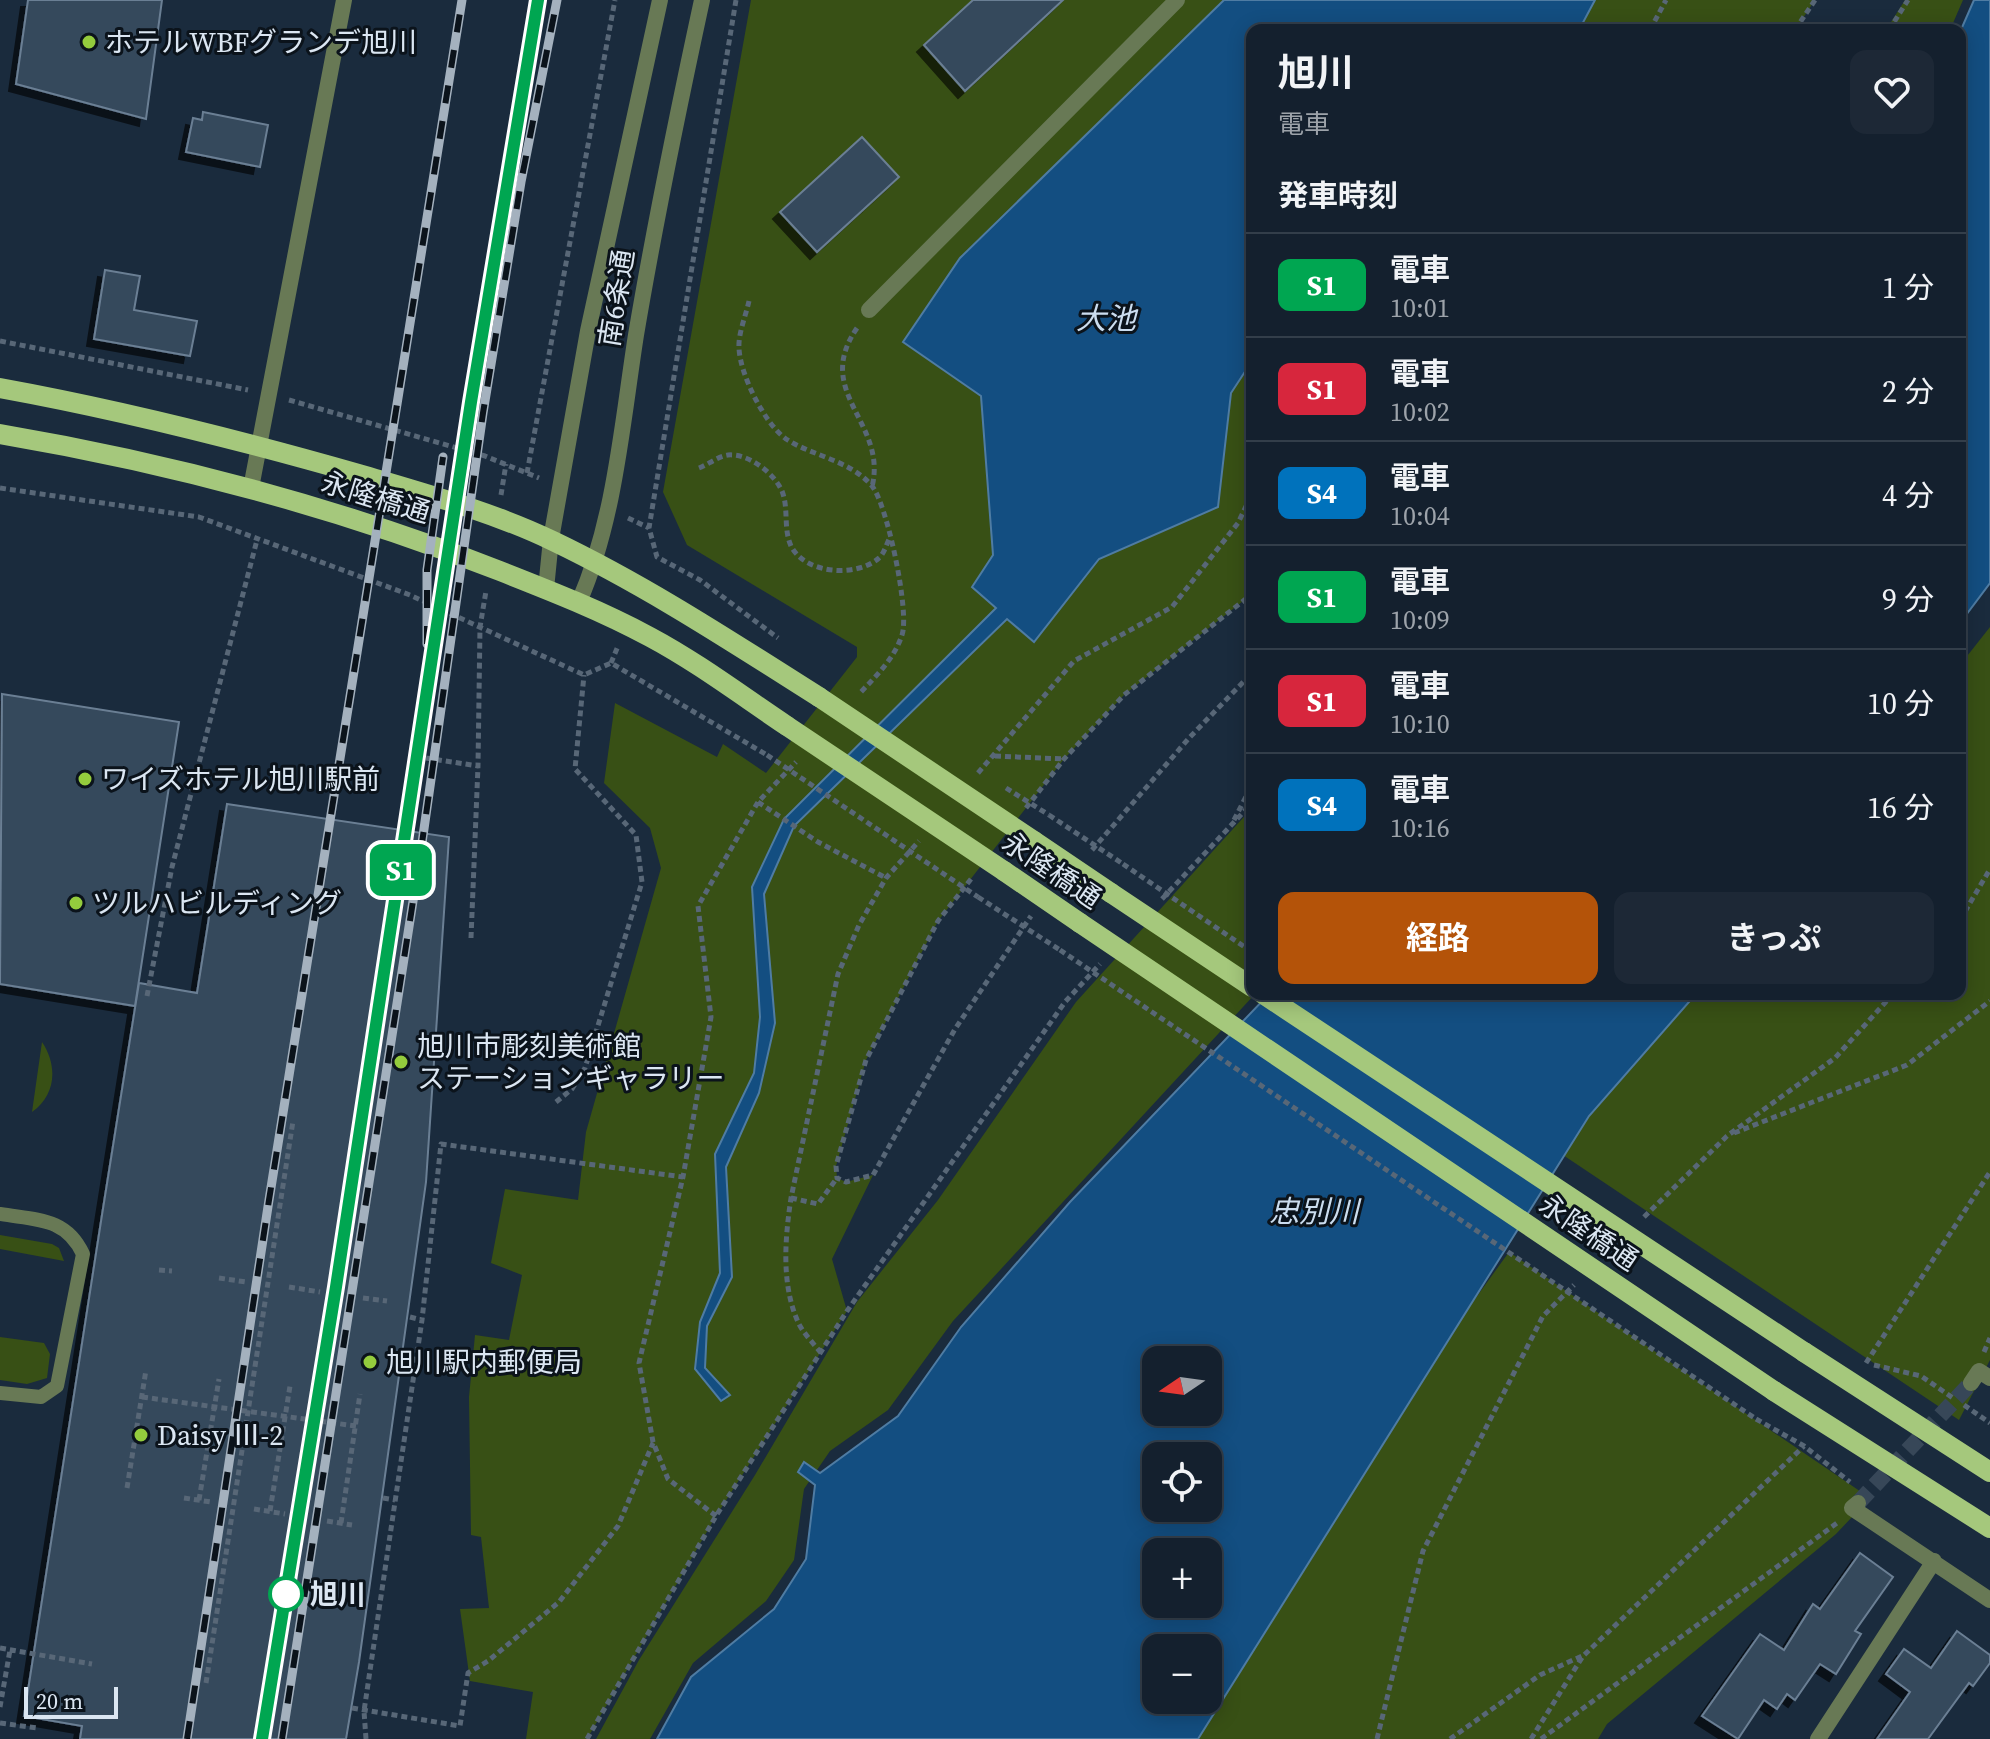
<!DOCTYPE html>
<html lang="ja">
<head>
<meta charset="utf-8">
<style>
  body { margin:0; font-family:"Source Serif 4","Noto Sans JP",serif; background:#1d2836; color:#f1f3f6; height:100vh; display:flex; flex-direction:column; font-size:30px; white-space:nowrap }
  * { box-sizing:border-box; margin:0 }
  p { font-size:26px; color:#9da3aa }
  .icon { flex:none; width:44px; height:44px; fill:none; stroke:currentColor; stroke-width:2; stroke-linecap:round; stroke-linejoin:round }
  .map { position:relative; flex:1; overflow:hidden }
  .drawer { position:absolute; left:1246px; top:24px; width:720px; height:976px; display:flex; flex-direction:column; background:#14202e; border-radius:16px; box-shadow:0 4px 20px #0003,0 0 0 2px #333e4a }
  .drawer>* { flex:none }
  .badge { padding:0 16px; border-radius:12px; font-size:28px; line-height:52px }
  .needle { width:52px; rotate:257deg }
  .buttons { position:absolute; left:1142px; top:1346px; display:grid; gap:16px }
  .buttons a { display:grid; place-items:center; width:80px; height:80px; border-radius:16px; background:#14202e; box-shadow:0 4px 20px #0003,0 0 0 2px #333e4a; font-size:40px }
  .scale { position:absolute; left:24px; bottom:20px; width:94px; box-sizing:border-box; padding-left:8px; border:4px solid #dbe6f2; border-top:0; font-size:22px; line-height:28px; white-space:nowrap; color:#dbe6f2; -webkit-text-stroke:6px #0b131b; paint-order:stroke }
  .map>.badge { position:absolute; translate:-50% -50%; box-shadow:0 0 0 4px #fff }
  h2 { padding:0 32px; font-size:30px; line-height:72px }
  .round { display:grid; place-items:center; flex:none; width:84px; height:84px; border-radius:16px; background:#1d2836 }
  .headline { display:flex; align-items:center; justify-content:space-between; height:136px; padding:0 32px }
  h1 { font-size:38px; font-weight:700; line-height:60px }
  .primary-button { display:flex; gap:16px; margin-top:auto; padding:16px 32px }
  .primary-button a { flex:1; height:92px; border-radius:16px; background:#b45309; color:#fff; font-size:32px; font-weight:700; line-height:92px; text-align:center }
  .primary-button a+a { background:#1d2836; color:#f1f3f6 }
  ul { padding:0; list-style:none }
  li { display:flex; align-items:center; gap:24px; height:104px; padding:0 32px; border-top:2px solid #333e4a }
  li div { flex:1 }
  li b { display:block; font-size:30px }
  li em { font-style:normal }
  li .badge { min-width:88px; font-weight:700; text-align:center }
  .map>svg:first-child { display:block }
</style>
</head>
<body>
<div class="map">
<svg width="1990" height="1739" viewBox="0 0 1990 1739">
  <defs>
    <filter id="shadow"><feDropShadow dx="-7" dy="7" stdDeviation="0" flood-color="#0009"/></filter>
  </defs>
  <rect width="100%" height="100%" fill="#1a2b3d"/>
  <path fill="#385015" d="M751,0H1815L1795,30H1252V594L1124,695L1064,759L938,921L866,1060L836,1166L837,1178L846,1182L873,1175L832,1259L847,1311L716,1516L587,1739H526L533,1692L470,1681L460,1609L489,1608L481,1537L471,1535L469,1397L475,1335L509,1340L522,1275L491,1263L505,1189L578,1200L586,1132L661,868L650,828L604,783L615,703L717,757L723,744L766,773L857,657V647L687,545L663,492Z
    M1905,0H1963L1950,30H1886Z
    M1990,627V1360L1959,1420L1557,1151L1688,994H1960V665Z
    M1252,808V994H1255L953,1321L888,1410L830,1451L804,1489L794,1560L766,1601L693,1663L650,1739H596L639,1660L755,1475L857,1302L938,1200L1076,1002Z
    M42,1042C58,1066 56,1095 32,1112Z
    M0,1235L52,1244L59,1248L64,1261L0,1249Z
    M1509,1252L1870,1498L1836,1534L1607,1724L1598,1739H1195L1370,1444Z
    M0,1337L44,1343L50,1354L47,1378L27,1384L0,1380Z"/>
  <path fill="#134e81" stroke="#4f7ca3" stroke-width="2" fill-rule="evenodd" d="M1224,0H1595L1579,30H1252V361L1231,393L1218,507L1099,559L1034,642L1007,619L794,826L764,894L775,1023L759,1093L726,1167L732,1277L707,1326L705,1368L730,1395L721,1401L695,1369L700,1322L720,1273L715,1154L754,1073L760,1017L752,887L784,819L996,608L972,587L993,555L981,396L903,342L960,258Z
    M1974,0H1990V583L1960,623V32Z
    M1269,994H1696L1589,1116L1198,1739H657L691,1677L774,1609L806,1559L815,1485L798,1472L804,1462L820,1473L898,1416L961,1327L1070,1202ZM1156,1360H1208V1412H1156ZM1156,1456H1208V1508H1156ZM1156,1552H1208V1604H1156ZM1156,1648H1208V1700H1156Z"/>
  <path fill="#35485b" stroke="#6b7f94" stroke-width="2" filter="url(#shadow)" d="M28,0H162L146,119L16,84Z
    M973,0H1063L965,91L924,45Z
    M203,112L268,125L260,167L186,152L193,118L202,120Z
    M862,137L899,177L817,252L780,212Z
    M105,270L140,276L134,310L197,321L190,356L94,339Z
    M2,694L179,722L135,1006L0,984Z
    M227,804L449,837L426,1182L359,1662L346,1739H80L82,1726L24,1716L102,1215L139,983L197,993Z
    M1860,1553L1893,1577L1855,1631L1861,1634L1836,1674L1820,1664L1795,1700L1787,1694L1777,1709L1764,1700L1738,1739L1702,1716L1760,1634L1784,1650L1813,1604L1820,1609Z
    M1957,1631L1990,1655V1663L1973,1686L1969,1683L1928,1739H1877L1910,1692L1886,1674L1904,1649L1931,1668Z"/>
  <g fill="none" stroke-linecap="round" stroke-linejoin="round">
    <path stroke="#374758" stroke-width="16" stroke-dasharray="16 8" stroke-linecap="butt" d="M1858,1503L1971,1383"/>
    <path stroke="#586777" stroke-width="5" stroke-dasharray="6 4" stroke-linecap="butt" d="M736,0L649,528L657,557L700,580L778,638
      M1650,30L1666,0
      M1795,30L1815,0
      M1889,30L1908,0
      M749,301C746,315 738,334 739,348C740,375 765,424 786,439C812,456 850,460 872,486C887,504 910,612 902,635C894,659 877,675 860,693
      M857,328C812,393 888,422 872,487
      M0,341L248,390
      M289,400L485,456L539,478
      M699,468C707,465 719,456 728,455C748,453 774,473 782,491C789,509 783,528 791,546C805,574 856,578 879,558C884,554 887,543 890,537
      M527,473L615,0
      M0,488L199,517L410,595L584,675L611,663L767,755
      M501,495L506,464
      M628,518L649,528
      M611,663L618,646
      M995,756L1064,759
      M426,758L478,766L480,627L486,591
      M978,773L1074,661L1172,607L1238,523L1252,494
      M758,802L818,842L886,878
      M1026,808L1064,759L1124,695L1252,594
      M1049,815L1123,864
      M1234,820L1252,785
      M1092,850L1190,737L1252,673
      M971,879L938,921L866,1060L836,1166L837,1178L846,1182L873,1175L955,1029L1031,916
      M978,897L1060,950
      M1162,899L1252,803
      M1960,920L1990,869
      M471,938L478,766
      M147,996L172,867L257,540
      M556,1102L572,1089L585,1068L642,882L636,835L575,769L584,675
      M1734,1133L1907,1065L1990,1001
      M791,1198L818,1204L837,1178
      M1644,1217L1727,1136L1835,1058L1893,994
      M159,1270L172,1271
      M219,1278L246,1282
      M289,1287L320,1292
      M363,1298L387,1301
      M410,1317L422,1320
      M1984,1352L1990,1338
      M821,1353C814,1344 803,1333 798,1322C781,1284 785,1238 791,1198L838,974L859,925L886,878L919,841
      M1866,1363L1990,1172
      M1874,1365L1921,1376L1953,1398
      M142,1397L356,1426
      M1964,1405L1990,1423
      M1756,1419L1804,1446L1850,1482
      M127,1488L146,1370
      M184,1498L211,1502
      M383,1498L395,1500
      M199,1500L219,1379
      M254,1509L285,1514
      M270,1511L290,1386
      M716,1516L668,1479L653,1442L639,1363L683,1177L711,1017L698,906L758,802L796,762
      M327,1521L352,1525
      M341,1523L360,1394
      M0,1648L92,1664
      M206,1683L293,1121
      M0,1707L10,1650
      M352,1708L460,1726L468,1673L488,1661L559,1602L618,1526L653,1443
      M0,1723L37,1728
      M366,1739L364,1711L422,1320L441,1144L683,1177
      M587,1739L716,1516L847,1311L1065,1002L1100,964
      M1377,1739L1423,1551L1543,1316L1574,1285
      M1450,1739L1540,1675L1582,1656
      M1531,1739L1583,1656L1804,1446
      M1541,1739L1837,1523"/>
    <path stroke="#687955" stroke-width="14" d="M0,1214C36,1220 66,1217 83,1254L57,1386L41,1397L0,1393"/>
    <path stroke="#687955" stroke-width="16" d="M869,310L1177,0"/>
    <path stroke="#687955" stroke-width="16" d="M1971,1383L1979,1371L1990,1378
      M1858,1503L1852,1508L1990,1600
      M1818,1739L1934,1561"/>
    <path stroke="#687955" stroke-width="16" d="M251,488L344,0
      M546,589L551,539L588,331L660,0
      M579,602C615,519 622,424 636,335C655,222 678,111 702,0"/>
    <path stroke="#a5c87c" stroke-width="20" d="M0,388C121,410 240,440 359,474C423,493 493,512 553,541C647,586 732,642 819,697
      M0,434C171,463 339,508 500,571C551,591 602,611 650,637C697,662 742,696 787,726
      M1034,841L1111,893
      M1004,871L1080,923
      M1804,1352L1990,1472
      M1774,1391L1990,1528"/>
    <g stroke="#a4b1be" stroke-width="9">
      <path id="rail" d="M511,171L538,0
        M427,644V570L443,457
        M187,1739L269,1200L462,0
        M262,1739L317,1410L471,402L506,202
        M282,1739L421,850L483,413L521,182L557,0"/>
    </g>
    <use href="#rail" stroke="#0b131b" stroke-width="6" stroke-dasharray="18" stroke-linecap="butt"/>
    <path stroke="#586777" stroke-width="5" stroke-dasharray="6 4" stroke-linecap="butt" d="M767,755L978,897
      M1006,788L1049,815
      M1123,864L1252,952
      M1060,950L1756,1419"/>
    <path stroke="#a5c87c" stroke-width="20" d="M819,697L1034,841
      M787,726L1004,871
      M1111,893L1252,987
      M1080,923L1774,1391
      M1263,994L1804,1352"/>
  </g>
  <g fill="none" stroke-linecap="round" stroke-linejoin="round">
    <g stroke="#fff" stroke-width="18">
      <path id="line" d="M262,1739L336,1287L471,402L538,0"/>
    </g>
    <use href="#line" stroke="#00a651" stroke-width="12"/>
  </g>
  <g fill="#94cc3d" stroke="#0b131b" stroke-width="3">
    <circle cx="89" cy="42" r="8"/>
    <circle cx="85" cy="779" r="8"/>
    <circle cx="76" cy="903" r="8"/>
    <circle cx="401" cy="1062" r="8"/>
    <circle cx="370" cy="1362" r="8"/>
    <circle cx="141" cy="1435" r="8"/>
  </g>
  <circle fill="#fff" stroke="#00a651" stroke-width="4" cx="286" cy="1594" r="16"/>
  <g text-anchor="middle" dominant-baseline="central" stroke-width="6" stroke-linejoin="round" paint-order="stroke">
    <g font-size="28" fill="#dbe6f2" stroke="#0b131b" text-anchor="start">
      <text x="105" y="42">ホテルWBFグランデ旭川</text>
      <text x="101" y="779">ワイズホテル旭川駅前</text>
      <text x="92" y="903">ツルハビルディング</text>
      <text x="417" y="1046">旭川市彫刻美術館<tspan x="417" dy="32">ステーションギャラリー</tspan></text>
      <text x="386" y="1362">旭川駅内郵便局</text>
      <text x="157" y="1435">Daisy Ⅲ-2</text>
    </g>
    <g font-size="28" fill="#dbe6f2" stroke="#0b131b">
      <text transform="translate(616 298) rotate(-81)">南6条通</text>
      <text transform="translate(376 497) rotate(17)">永隆橋通</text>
      <text transform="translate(1052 870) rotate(34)">永隆橋通</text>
      <text transform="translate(1589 1232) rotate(34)">永隆橋通</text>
    </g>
    <g font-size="28" font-weight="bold" fill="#dbe6f2" stroke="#0b131b" text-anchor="start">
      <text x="310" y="1594">旭川</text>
    </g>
    <g font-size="30" font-style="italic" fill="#cbddef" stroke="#0b131b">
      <text x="1106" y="318">大池</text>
      <text x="1314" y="1211">忠別川</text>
    </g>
  </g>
</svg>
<div class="buttons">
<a><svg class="needle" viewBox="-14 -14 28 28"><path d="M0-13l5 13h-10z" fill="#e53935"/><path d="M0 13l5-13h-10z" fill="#9da3aa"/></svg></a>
<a><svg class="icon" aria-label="locate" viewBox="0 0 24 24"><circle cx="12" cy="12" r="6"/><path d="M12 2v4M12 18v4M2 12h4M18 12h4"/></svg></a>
<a>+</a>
<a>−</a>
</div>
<div class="scale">20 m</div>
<b class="badge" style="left:401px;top:870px;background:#00a651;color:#fff">S1</b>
<section class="drawer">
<div class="headline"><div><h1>旭川</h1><p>電車</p></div><a class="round"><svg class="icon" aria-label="heart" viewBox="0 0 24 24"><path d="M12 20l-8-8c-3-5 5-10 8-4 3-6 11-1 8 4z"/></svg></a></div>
<h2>発車時刻</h2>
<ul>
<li><span class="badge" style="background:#00a651;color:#fff">S1</span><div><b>電車</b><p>10:01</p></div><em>1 分</em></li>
<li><span class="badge" style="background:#d7263d;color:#fff">S1</span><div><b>電車</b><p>10:02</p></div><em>2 分</em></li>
<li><span class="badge" style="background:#0072bc;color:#fff">S4</span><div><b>電車</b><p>10:04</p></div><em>4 分</em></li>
<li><span class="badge" style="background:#00a651;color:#fff">S1</span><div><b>電車</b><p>10:09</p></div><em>9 分</em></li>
<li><span class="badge" style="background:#d7263d;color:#fff">S1</span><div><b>電車</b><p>10:10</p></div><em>10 分</em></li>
<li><span class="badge" style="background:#0072bc;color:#fff">S4</span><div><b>電車</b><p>10:16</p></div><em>16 分</em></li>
</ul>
<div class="primary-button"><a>経路</a><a>きっぷ</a></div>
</section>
</div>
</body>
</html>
